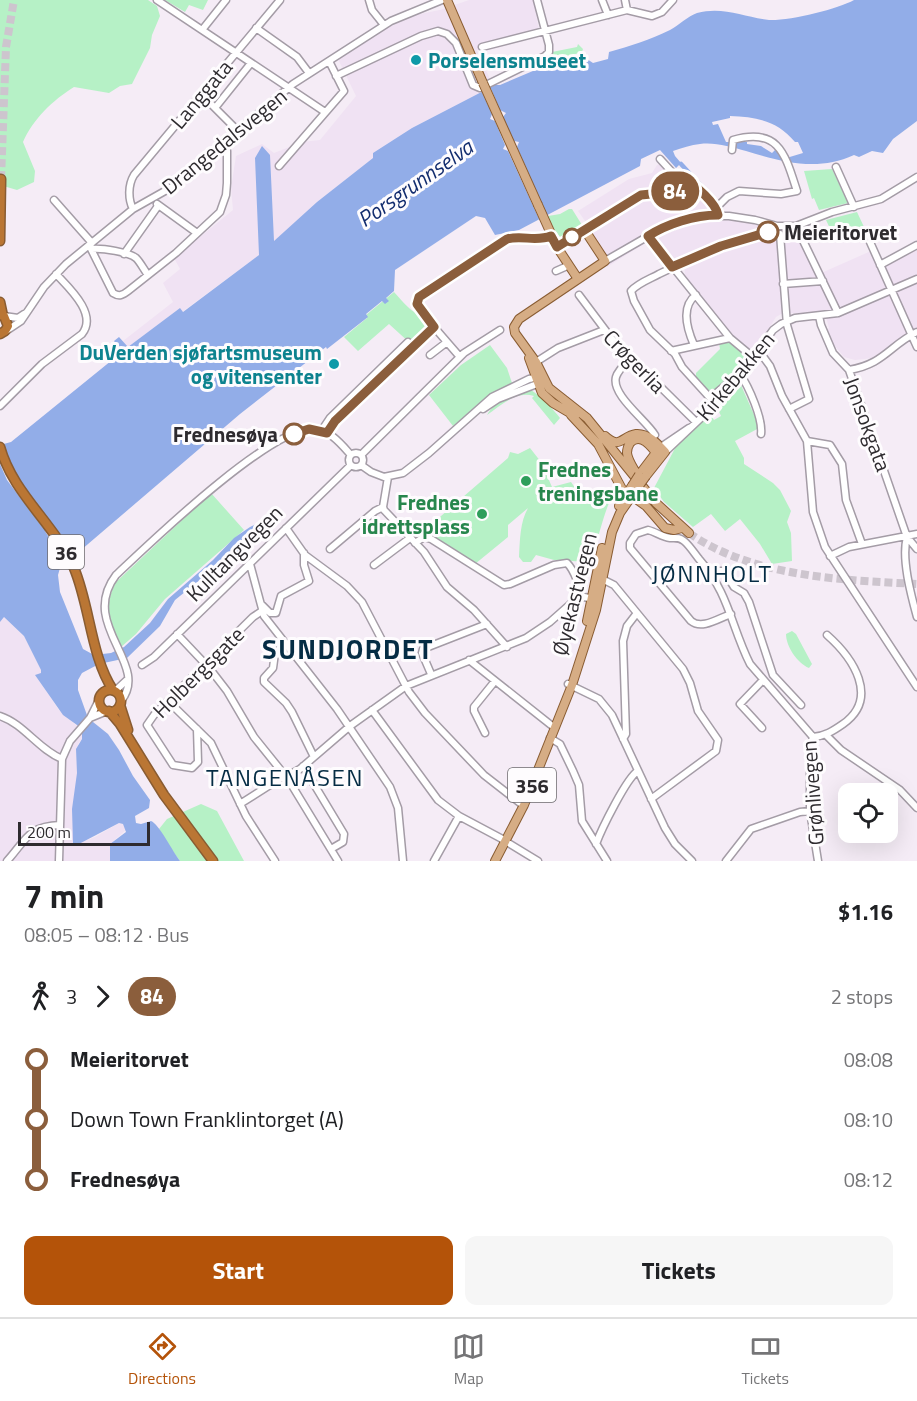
<!DOCTYPE html>
<html lang="en">
<head>
<meta charset="utf-8">
<style>
  body { margin:0; font-family:"Titillium Web",sans-serif; background:#f6f6f6; color:#202124; height:100vh; display:flex; flex-direction:column; font-size:22px; white-space:nowrap }
  * { box-sizing:border-box; margin:0 }
  p { font-size:20px; color:#757577 }
  .icon { flex:none; width:33px; height:33px; fill:none; stroke:currentColor; stroke-width:2; stroke-linecap:round; stroke-linejoin:round }
  .map { position:relative; height:861px; overflow:hidden }
  .details { display:flex; flex-direction:column; background:#fff; flex:1 }
  .details>* { flex:none }
  .badge { padding:0 12px; border-radius:20px; font-size:21px; line-height:39px }
  .buttons { position:absolute; left:838px; top:783px; display:grid; gap:12px }
  .buttons a { display:grid; place-items:center; width:60px; height:60px; border-radius:12px; background:#fff; box-shadow:0 6px 24px #0002; font-size:30px }
  .scale { position:absolute; left:18px; bottom:15px; width:132px; box-sizing:border-box; padding-left:6px; border:3px solid #2e2b2f; border-top:0; font-size:16px; line-height:21px; white-space:nowrap; color:#2e2b2f; -webkit-text-stroke:4px #fefcfe; paint-order:stroke }
  .map>.badge { position:absolute; translate:-50% -50%; box-shadow:0 0 0 3px #fff }
  .legs { display:flex; align-items:center; gap:9px; height:66px; padding:0 24px; font-size:20px }
  .legs p { margin-inline-start:auto }
  .overview { display:flex; align-items:center; justify-content:space-between; height:102px; padding:0 24px }
  h1 { font-size:33px; font-weight:700; line-height:45px }
  .cta { display:flex; gap:12px; margin-top:auto; padding:12px 24px }
  .cta a { flex:1; height:69px; border-radius:12px; background:#b45309; color:#fff; font-size:24px; font-weight:700; line-height:69px; text-align:center }
  .cta a+a { background:#f6f6f6; color:#202124 }
  ul { padding:0 24px; list-style:none }
  li { display:flex; align-items:center; gap:21px; height:60px; font-size:22px }
  li i { display:grid; place-items:center; width:9px; height:100%; margin:0 8px; background:currentColor }
  li i::after { content:''; width:15px; height:15px; margin:-8px; border:4px solid; border-radius:50%; background:#fff }
  li p { margin-inline-start:auto }
  li:first-child i { background:linear-gradient(#0000 50%,currentColor 0) }
  li:last-child i { background:linear-gradient(currentColor 50%,#0000 0) }
  .tabs { display:flex; justify-content:space-around; align-items:center; height:84px; border-top:2px solid #e0e0e0; background:#fff; font-size:16px; color:#757577 }
  .tabs a { display:grid; justify-items:center; gap:3px }
  .tabs .active { color:#b45309 }
  .map>svg:first-child { display:block }
</style>
</head>
<body>
<div class="map">
<svg width="917" height="861" viewBox="0 0 917 861">
  <rect width="100%" height="100%" fill="#f5ecf6"/>
  <path fill="#f0e2f3" d="M469,0H533L539,29L535,32L477,50L493,86L412,128L373,153V158L317,202L259,255L182,312L179,309L127,348L123,341L173,302L163,283L180,269L174,258L233,210L231,188L236,156L262,144L274,153L302,142L320,140L356,96L338,59L383,30L415,15L440,10Z
    M667,161L723,213L767,222L796,226L819,274L871,251L879,264L917,245V329L873,358L855,360L844,357L825,334L829,328L826,317L818,314L783,313L776,317L749,360L686,280L684,266L677,261H670L650,240L607,267L590,228L578,211L629,179L652,173L657,165Z
    M4,617L24,636L41,670V673L36,676L59,710L82,730V739L78,744L75,845L95,837L119,823L123,824L126,830L110,844V861H0V622Z"/>
  <path fill="#b6f1c6" d="M0,0H148L157,6L160,16L152,35L150,48L132,84L120,86L109,93L74,87C53,100 33,119 23,142L35,171L34,182L17,190L0,185Z
    M165,0H208L203,10L189,5L185,12Z
    M578,44L583,49L582,52L532,67L548,57L552,52L577,47Z
    M832,169L848,203L819,210L814,198L812,199L804,171Z
    M569,209H572L582,225L561,238L555,231L548,216L560,214Z
    M857,212L864,227L835,239L826,220Z
    M394,292C399,297 403,303 409,308C416,314 423,317 429,325L428,328L411,344L389,324L358,351L344,337L367,318L366,315Z
    M733,339L749,360L737,376L759,426V428L735,441L744,458V464L773,483L780,490L791,511L787,522L791,533L792,561L772,564L760,544L740,519L725,531L711,514L693,527L664,502L654,488L681,437L709,413L714,420L721,416L712,397L696,380V373L720,349L719,343Z
    M490,345L507,368L512,383L484,400L453,426L429,395L461,365Z
    M530,390C537,392 555,411 560,418L554,425L532,398L534,396C516,390 500,406 487,415C494,401 516,393 530,390Z
    M530,448L541,462L552,487L571,482L584,501L601,495L609,503C601,522 598,543 589,562L554,560L536,555L531,562H523L519,557C520,539 520,522 528,508L508,525V537L475,564L427,532L426,529L508,458L510,452L518,454Z
    M211,493L244,530L165,599L136,634L121,647C108,620 103,612 115,583Z
    M792,631L796,634L812,664L809,668C797,663 786,646 786,634Z
    M201,804L217,811L244,861H180L168,845L159,829L167,819Z"/>
  <path fill="#92ade8" fill-rule="evenodd" d="M854,0H917V121L893,139L883,153L872,151L859,157L854,155C817,172 783,162 746,151C731,147 715,142 700,144C691,145 682,148 673,151L675,156L681,163L676,168L660,150L641,159L640,166L519,230L495,235L485,218L476,216L395,270L394,291L386,298L389,301L385,304L382,301L366,314L368,317L327,349L326,347L240,414L60,568L58,575L60,592L83,649L94,655L111,653L124,647L150,623L168,599L213,560L234,538L250,527L268,518L273,524L217,579L206,575L175,600L160,626L127,658L99,664L82,673L78,680V690L88,718L108,734L119,750L133,776L150,800L149,808L135,816L136,823L141,824L151,821C159,824 173,852 180,861H110V844L126,832L123,824L119,823L77,845L73,843L72,809L77,773L76,749L82,739V730L77,725L63,715L35,675L41,673V670L24,636L4,617L0,622V445L11,442L122,352L114,341L119,337L128,347L180,308L183,312L259,255L255,158L262,146L270,155L274,241L317,202L373,158V153L412,128L495,85H500L540,68L586,54L587,59L593,63L608,59L609,52C630,46 650,40 670,30C679,25 688,16 697,13C723,6 744,17 769,20C789,21 838,9 854,0ZM730,116C757,117 778,121 795,142H798L803,153L783,159L775,150L772,153L761,146L747,144V142H726L718,124L713,125L712,122L730,118Z"/>
  <path fill="#f5ecf6" d="M489,84L500,110L506,113L503,117L514,141L519,142L517,147L548,217L540,221L508,151L503,149L505,145L495,121L490,119L492,114L480,88Z
    M2,441L14,473L74,561L67,567L45,531L51,526L49,524L43,528L7,480L0,464V442Z"/>
  <g fill="none" stroke-linecap="round" stroke-linejoin="round">
    <path stroke="#92ade8" stroke-width="4.5" d="M681,164L714,200"/>
    <path stroke="#cdc5ce" stroke-width="8" stroke-dasharray="8 4" stroke-linecap="butt" d="M689,533C752,577 842,580 917,584"/>
    <path stroke="#cdc5ce" stroke-width="8" stroke-dasharray="8 4" stroke-linecap="butt" d="M1,179L6,47L14,0"/>
    <g stroke="#a49ca6" stroke-width="9">
      <path id="minor" d="M157,0L325,112
        M369,0L372,10L384,25
        M602,0L608,15
        M625,0L627,10
        M256,28L297,57L309,73
        M202,30L226,0
        M482,47L627,10L652,16L662,12L673,0
        M336,76L421,36L438,31L447,34L456,43L473,85L480,88L545,56L549,52V45L537,0
        M201,94L238,131
        M215,108L251,63
        M660,159L682,183
        M279,166L344,91L329,61
        M836,167L854,207
        M54,200L92,243
        M157,204L197,233
        M716,208L727,197L739,191L781,194L797,191C785,154 779,127 733,140L732,150
        M133,209C128,199 128,185 134,175L280,0
        M796,226L838,313
        M584,229L641,196C651,193 662,201 671,195C677,192 678,185 685,182L692,184L717,211
        M780,234L787,325L809,399L789,409
        M648,236L730,338L754,358
        M870,242L917,347
        M89,245L113,293C119,297 123,295 128,291L176,253L220,212L226,195L227,183V151L224,143
        M92,249C102,248 129,252 136,258C141,263 144,270 148,275
        M124,254L158,206
        M605,261L652,234L699,216H729L755,220L777,226H796L832,212L881,199L917,177
        M880,265L917,245
        M556,271L565,267
        M783,284L823,281
        M579,295L612,339L696,422
        M4,316L18,318L24,314
        M819,316L821,325L833,353L849,370L907,537L917,549
        M6,331L21,321L44,287L66,264L133,209L172,187L293,84L391,21L442,0
        M694,345C687,329 680,307 696,295
        M671,351L730,338
        M759,351L770,366L782,396L807,441L813,512L825,547L917,687
        M430,355L447,342
        M460,357L434,327L418,304L419,297L507,239H540L551,236
        M631,358C625,364 618,370 616,377C611,395 646,420 655,435
        M536,362L558,348L604,330
        M849,370C884,364 889,346 917,332
        M740,374C749,387 763,419 761,434
        M711,399L682,367L675,354L650,330L634,301L631,291C638,283 650,279 659,274C694,257 730,241 768,232
        M0,406L42,364L82,334C98,314 69,288 56,274
        M483,409L498,399L537,384L541,381
        M322,430L330,418L408,342
        M327,433L335,421L434,327
        M807,441L830,445L842,464L846,500L862,544
        M661,447L689,428
        M665,452L703,416L714,395L745,369L773,330L781,324L795,318L838,313L917,279
        M349 460a7 7 0 1 1 14 0a7 7 0 1 1-14 0Z
        M361,455L464,353L500,330
        M361,465L371,472L384,477L403,473L429,453L492,397L529,379L540,377
        M388,477L383,507L384,510L424,552L447,587L474,610L507,647
        M286,528L305,555L347,586L362,602L409,692L425,713L484,775L520,803
        M907,537C901,558 911,595 917,617
        M415,543L424,537L431,539L504,585L510,584L554,565L567,563C574,570 581,588 581,598
        M330,549L375,511L383,507
        M830,556L849,547L917,534
        M250,564L264,616L337,709L390,787L398,808L403,861
        M374,565L410,538
        M711,574L717,571H724L734,587L744,593L749,602L773,675L801,705
        M600,578L614,585L683,669L690,683L698,711L718,740L716,751L651,799
        M261,604L270,613H276L281,596L309,581L304,565V553
        M731,614C719,618 702,630 691,621L630,548V543L636,534L648,530C656,532 662,537 670,538C676,538 679,537 684,541C690,546 694,553 699,559C729,593 731,626 750,664L813,737
        M177,634L210,669L227,691L254,737L283,773
        M286,643L275,653L273,668L264,678V682L286,703L292,712L314,757
        M469,660L551,725
        M142,665L154,657L351,465
        M431,674L422,653L423,649L487,624
        M568,684L599,699L612,715L665,828L675,844L692,861
        M115,691L128,679
        M121,701C151,664 78,625 116,575C149,544 272,425 314,429C330,430 341,444 351,455
        M168,701L211,743L246,816L275,861
        M372,710L438,800L459,816L506,841
        M0,716C24,724 38,749 62,759
        M90,718L107,711
        M762,728L740,704L763,680
        M197,729L198,762L192,768L173,765L147,725L154,715L253,617L262,611
        M485,733L474,711V707L495,681
        M826,735L841,750L900,790L917,808
        M813,737C825,736 833,731 843,724C880,698 853,658 827,635
        M813,737L810,750V811L818,861
        M550,738L560,744L573,771L579,785L582,821L607,861
        M623,739L626,734L623,641L627,626L637,613
        M303,766L344,834L343,842L331,849
        M289,775L284,773L281,778L286,780L289,775L300,769L350,726L406,686L526,638L550,622L576,599L584,597L594,599
        M288,779L338,861
        M240,804L281,778
        M510,844L538,861
        M596,844C601,830 627,777 638,771
        M7,861C26,840 28,826 60,825
        M59,861L62,759L70,741L90,718L99,700
        M434,861L459,816
        M726,861L751,829L800,812L810,811"/>
    </g>
    <g stroke="#895c32" stroke-width="10">
      <path id="major" d="M447,0L483,83
        M538,205L557,247L578,279
        M557,247L584,229L605,261L519,319L514,327L515,333L536,362L549,388L587,418L656,503L689,533
        M529,358L542,393L553,403L575,416
        M571,415L598,444L622,489L646,506L665,528L674,530L682,528
        M605,436C620,450 622,436 636,434C648,433 658,444 665,452L646,476
        M639,475L658,450
        M639,479C636,471 628,462 627,453C627,449 628,446 630,443C641,430 654,450 660,458
        M619,506L632,486
        M587,621L602,548
        M495,861L524,805L572,685L596,610L612,532L620,513L636,490"/>
    </g>
    <g stroke="#895c32" stroke-width="11">
      <path id="highway" d="M0,241L1,179
        M0,302L3,316
        M0,314L4,316L8,326L5,331L0,334
        M0,447C13,494 55,524 74,568C90,606 91,657 113,690
        M99 701a11 11 0 1 1 22 0a11 11 0 1 1-22 0Z
        M120,705L128,730
        M109,711L120,724L164,795L213,861"/>
    </g>
    <use href="#minor" stroke="#fff" stroke-width="6"/>
    <use href="#major" stroke="#d6ad85" stroke-width="8"/>
    <use href="#highway" stroke="#ba7634" stroke-width="8"/>
    <g stroke="#895c32" stroke-width="10" stroke-linecap="butt">
      <path id="major-bridge" d="M483,83L538,205
        M632,486L639,475
        M636,490L646,476"/>
    </g>
    <use href="#major-bridge" stroke="#d6ad85" stroke-width="8"/>
  </g>
  <g fill="none" stroke-linecap="round" stroke-linejoin="round">
    <g stroke="#fff" stroke-width="14">
      <path id="line-1" d="M294,434L309,429L327,433L335,421L434,327L417,304L419,297L507,239C522,235 536,242 551,236L557,247L641,195L651,194L668,197L685,182C696,184 716,204 718,215C694,215 667,224 648,236L672,267L721,246L768,232"/>
    </g>
    <use href="#line-1" stroke="#8b5e3c" stroke-width="9"/>
  </g>
  <g fill="#0f9aa8" stroke="#fefcfe" stroke-width="2">
    <circle cx="416" cy="60" r="6"/>
    <circle cx="334" cy="364" r="6"/>
  </g>
  <g fill="#fff" stroke="#8b5e3c" stroke-width="3">
    <circle cx="768" cy="232" r="10"/>
    <circle cx="572" cy="237" r="8"/>
    <circle cx="294" cy="434" r="10"/>
  </g>
  <g fill="#2e9e5b" stroke="#fefcfe" stroke-width="2">
    <circle cx="526" cy="481" r="6"/>
    <circle cx="482" cy="514" r="6"/>
  </g>
  <g text-anchor="middle" dominant-baseline="central" stroke-width="6" stroke-linejoin="round" paint-order="stroke">
    <g fill="#fefcfe" stroke="#6c6a6d" stroke-width="1.5">
      <rect x="48" y="535" width="36" height="34" rx="4.5"/>
      <rect x="508" y="768" width="48" height="34" rx="4.5"/>
    </g>
    <g font-size="20" font-weight="bold" fill="#2e2b2f">
      <text x="66" y="552">36</text>
      <text x="532" y="785">356</text>
    </g>
    <g font-size="21" font-weight="bold" fill="#0d838f" stroke="#fefcfe" text-anchor="start">
      <text x="428" y="60">Porselensmuseet</text>
      <text x="322" y="352" text-anchor="end">DuVerden sjøfartsmuseum<tspan x="322" dy="24">og vitensenter</tspan></text>
    </g>
    <g font-size="21" fill="#2e2b2f" stroke="#fefcfe">
      <text transform="translate(201 94) rotate(-50)">Langgata</text>
      <text transform="translate(224 141) rotate(-39)">Drangedalsvegen</text>
      <text transform="translate(635 361) rotate(46)">Crøgerlia</text>
      <text transform="translate(735 376) rotate(-50)">Kirkebakken</text>
      <text transform="translate(868 424) rotate(70)">Jonsokgata</text>
      <text transform="translate(234 553) rotate(-45)">Kulltangvegen</text>
      <text transform="translate(574 594) rotate(-76)">Øyekastvegen</text>
      <text transform="translate(198 672) rotate(-45)">Holbergsgate</text>
      <text transform="translate(812 793) rotate(-94)">Grønlivegen</text>
    </g>
    <g font-size="21" font-weight="bold" fill="#2e2b2f" stroke="#fefcfe" text-anchor="start">
      <text x="784" y="232">Meieritorvet</text>
      <text x="278" y="434" text-anchor="end">Frednesøya</text>
    </g>
    <g font-size="21" font-weight="bold" fill="#27864d" stroke="#fefcfe" text-anchor="start">
      <text x="538" y="469">Frednes<tspan x="538" dy="24">treningsbane</tspan></text>
      <text x="470" y="502" text-anchor="end">Frednes<tspan x="470" dy="24">idrettsplass</tspan></text>
    </g>
    <g font-size="22" font-style="italic" fill="#122c6e" stroke="#fefcfe">
      <text transform="translate(415 183) rotate(-35)">Porsgrunnselva</text>
    </g>
    <g font-size="24" letter-spacing="1.5" fill="#052c44" stroke="#fefcfe">
      <text x="712" y="573">JØNNHOLT</text>
      <text x="285" y="777">TANGENÅSEN</text>
    </g>
    <g font-size="27" font-weight="bold" letter-spacing="1.5" fill="#052c44" stroke="#fefcfe">
      <text x="348" y="648">SUNDJORDET</text>
    </g>
  </g>
</svg>
<div class="buttons">
<a><svg class="icon" aria-label="locate" viewBox="0 0 24 24"><circle cx="12" cy="12" r="6"/><path d="M12 2v4M12 18v4M2 12h4M18 12h4"/></svg></a>
</div>
<div class="scale">200 m</div>
<b class="badge" style="left:675px;top:191px;background:#8b5e3c;color:#fff">84</b>
</div>
<section class="details">
<div class="overview"><div><h1>7 min</h1><p>08:05 – 08:12 · Bus</p></div><b>$1.16</b></div>
<div class="legs"><svg class="icon" aria-label="walk" viewBox="0 0 24 24"><circle cx="13" cy="4" r="2"/><path d="M13 8l-2 6 4 7M11 14l-3 7M7 12l3-4h3l4 4"/></svg>3<svg class="icon" aria-label="forward" viewBox="0 0 24 24"><path d="M9 5l7 7-7 7"/></svg><b class="badge" style="background:#8b5e3c;color:#fff">84</b><p>2 stops</p></div>
<ul>
<li><i style="color:#8b5e3c"></i><b>Meieritorvet</b><p>08:08</p></li>
<li><i style="color:#8b5e3c"></i><span>Down Town Franklintorget (A)</span><p>08:10</p></li>
<li><i style="color:#8b5e3c"></i><b>Frednesøya</b><p>08:12</p></li>
</ul>
<div class="cta"><a>Start</a><a>Tickets</a></div>
</section>
<nav class="tabs">
<a class="active"><svg class="icon" aria-label="directions" viewBox="0 0 24 24"><path d="M12 3l9 9-9 9-9-9zM9 14v-3h6M13 9l2 2-2 2"/></svg>Directions</a>
<a><svg class="icon" aria-label="map" viewBox="0 0 24 24"><path d="M3 6l6-2 6 2 6-2v14l-6 2-6-2-6 2zM9 4v14M15 6v14"/></svg>Map</a>
<a><svg class="icon" aria-label="tickets" viewBox="0 0 24 24"><path d="M3 7h18v10H3zM15 7v10"/></svg>Tickets</a>
</nav>
</body>
</html>
